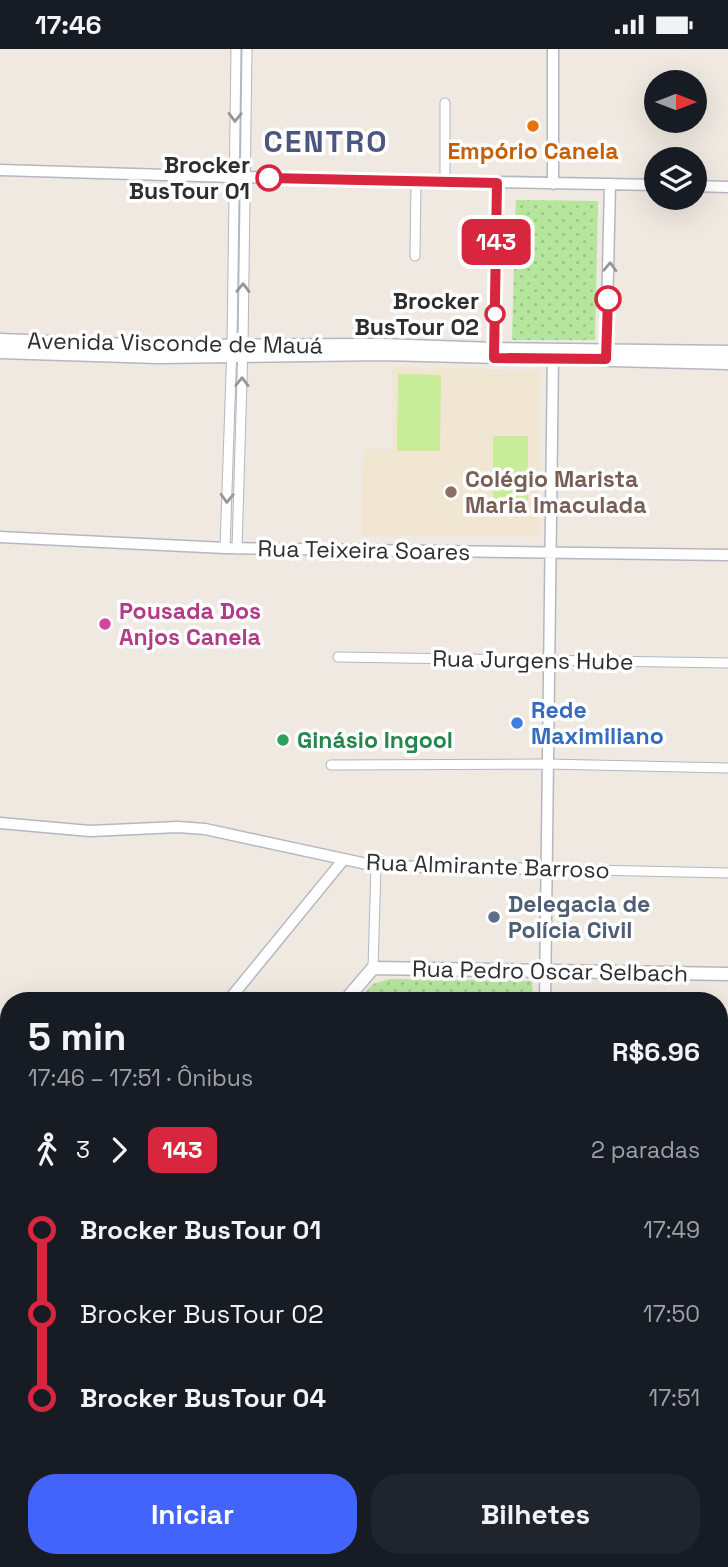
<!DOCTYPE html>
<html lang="pt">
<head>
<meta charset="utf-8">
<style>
  body { margin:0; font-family:"Space Grotesk",sans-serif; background:#20242c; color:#f1f3f6; height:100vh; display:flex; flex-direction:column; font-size:26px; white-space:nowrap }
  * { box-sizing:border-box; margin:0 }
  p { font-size:23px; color:#9ea1a6 }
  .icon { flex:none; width:38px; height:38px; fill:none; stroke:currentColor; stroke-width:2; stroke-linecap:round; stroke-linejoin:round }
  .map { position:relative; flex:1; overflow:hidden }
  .side { position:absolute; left:0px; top:943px; width:728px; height:576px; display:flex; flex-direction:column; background:#171b24; border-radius:28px 28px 0 0; box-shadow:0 7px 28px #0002 }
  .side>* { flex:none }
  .badge { padding:0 14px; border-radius:10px; font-size:24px; line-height:46px }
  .needle { width:46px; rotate:90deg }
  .controls { position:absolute; left:644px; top:21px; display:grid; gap:14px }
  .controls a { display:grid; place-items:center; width:63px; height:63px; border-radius:50%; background:#171b24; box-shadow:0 7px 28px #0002; font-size:35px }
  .map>.badge { position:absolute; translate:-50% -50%; box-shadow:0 0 0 4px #fff }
  .legs { display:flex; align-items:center; gap:10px; height:77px; padding:0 28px; font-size:23px }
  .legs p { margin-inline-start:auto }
  .summary { display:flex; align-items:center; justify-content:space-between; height:119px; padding:0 28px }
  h1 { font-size:38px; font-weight:600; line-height:52px }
  .cta { display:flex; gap:14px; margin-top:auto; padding:14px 28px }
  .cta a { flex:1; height:80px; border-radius:28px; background:#4264fb; color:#fff; font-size:28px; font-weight:600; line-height:80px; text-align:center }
  .cta a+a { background:#20242c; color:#f1f3f6 }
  ul { padding:0 28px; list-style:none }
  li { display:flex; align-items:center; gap:24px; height:84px; font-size:26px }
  li i { display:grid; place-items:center; width:10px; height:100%; margin:0 9px; background:currentColor }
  li i::after { content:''; width:18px; height:18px; margin:-9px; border:5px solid; border-radius:50%; background:#171b24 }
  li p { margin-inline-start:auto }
  li:first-child i { background:linear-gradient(#0000 50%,currentColor 0) }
  li:last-child i { background:linear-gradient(currentColor 50%,#0000 0) }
  .status { display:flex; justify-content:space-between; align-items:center; height:49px; padding:0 35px; background:#171b24; direction:ltr }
  .status svg { height:19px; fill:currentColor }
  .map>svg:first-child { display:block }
</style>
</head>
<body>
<div class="status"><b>17:46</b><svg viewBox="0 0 49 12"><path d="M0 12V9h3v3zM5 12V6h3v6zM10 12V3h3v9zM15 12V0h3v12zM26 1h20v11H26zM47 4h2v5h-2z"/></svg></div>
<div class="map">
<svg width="728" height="1518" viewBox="0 0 728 1518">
  <defs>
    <pattern id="grass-dots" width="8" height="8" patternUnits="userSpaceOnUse" patternTransform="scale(1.75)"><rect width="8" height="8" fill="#b6e59e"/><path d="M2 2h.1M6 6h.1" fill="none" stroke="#9dc588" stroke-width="1.8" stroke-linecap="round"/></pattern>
  </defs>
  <rect width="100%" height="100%" fill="#efe9e1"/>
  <path fill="#f0e6d1" d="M392,318L540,322L539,486H362L363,400H393Z"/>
  <path fill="url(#grass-dots)" d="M516,151L598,152L595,291H512Z
    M390,930L532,932L533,952H373L360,949L373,935Z"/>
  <path fill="#c9ec9a" d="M398,325L441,326L440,402H397Z
    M493,387H528V452L493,451Z"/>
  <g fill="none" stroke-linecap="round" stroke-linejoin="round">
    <g stroke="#b4b7c1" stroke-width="11">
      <path id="minor" d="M445,54V133
        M415,207L416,132
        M225,499L232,296L236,0
        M237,500L243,296L247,0
        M338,608L728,614
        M331,716L547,715L728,719
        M546,820L728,824
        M373,919L376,817
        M0,976H9
        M719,1027H728
        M719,1132H728
        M719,1420L728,1419
        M719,1461L728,1433
        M0,1465L9,1469
        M97,1510L113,1518
        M616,1510L659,1518
        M187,1518L190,1510
        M361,1518L365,1510
        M699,1518L702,1510"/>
    </g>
    <g stroke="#b4b7c1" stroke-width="13">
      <path id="tertiary" d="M553,0V135
        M0,121L233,128L239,133L244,128L656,136
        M695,137L728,138
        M494,306L497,134
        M606,307L610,135
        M0,488L225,499L728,506
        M0,774L90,782L178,778L205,780L376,817L546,820
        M228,952L344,810
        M545,952L553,304
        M719,1220L728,1209
        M0,1224L9,1214
        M0,1276L9,1283
        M45,1518L51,1510
        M501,1518V1510"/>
    </g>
    <g stroke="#b4b7c1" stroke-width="15">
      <path id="secondary" d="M0,291L158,297L381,296L494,300L728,303
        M0,303L158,308L383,305L728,314
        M345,952L373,919L728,925
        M0,1366L9,1355"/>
    </g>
    <use href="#minor" stroke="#fff" stroke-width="9"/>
    <use href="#tertiary" stroke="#fff" stroke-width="10"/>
    <use href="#secondary" stroke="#fff" stroke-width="12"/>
  </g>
  <defs><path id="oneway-chevron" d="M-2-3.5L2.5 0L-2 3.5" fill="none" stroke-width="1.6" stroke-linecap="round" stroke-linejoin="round" transform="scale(1.75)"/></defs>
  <g stroke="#969696">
    <use href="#oneway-chevron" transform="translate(235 68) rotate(91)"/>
    <use href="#oneway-chevron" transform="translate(610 218) rotate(-88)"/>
    <use href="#oneway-chevron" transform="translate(243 239) rotate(-89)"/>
    <use href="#oneway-chevron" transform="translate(242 333) rotate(-89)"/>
    <use href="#oneway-chevron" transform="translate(227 449) rotate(92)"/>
  </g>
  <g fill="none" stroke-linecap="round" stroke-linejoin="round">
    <g stroke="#fff" stroke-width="16">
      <path id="line-1" d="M269,129L497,134L494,309L606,310L608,250"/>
    </g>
    <use href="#line-1" stroke="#d7263d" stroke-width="10"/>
  </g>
  <circle fill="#e8710a" stroke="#fff" stroke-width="2.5" cx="533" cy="77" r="7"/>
  <g fill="#fff" stroke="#d7263d" stroke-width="3.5">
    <circle cx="269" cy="129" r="12"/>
    <circle cx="608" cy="250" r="12"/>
    <circle cx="495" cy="265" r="9"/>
  </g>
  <circle fill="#8d6e63" stroke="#fff" stroke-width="2.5" cx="451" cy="443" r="7"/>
  <circle fill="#d1479c" stroke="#fff" stroke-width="2.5" cx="105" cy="575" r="7"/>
  <circle fill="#3f7fe0" stroke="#fff" stroke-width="2.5" cx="517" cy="674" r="7"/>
  <circle fill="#2e9e5b" stroke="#fff" stroke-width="2.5" cx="283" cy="691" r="7"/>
  <circle fill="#5c6f8a" stroke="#fff" stroke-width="2.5" cx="494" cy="868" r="7"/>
  <g text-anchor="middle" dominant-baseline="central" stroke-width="7" stroke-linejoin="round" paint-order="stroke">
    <g font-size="23" font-weight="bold" fill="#c56008" stroke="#fff">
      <text x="533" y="102">Empório Canela</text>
    </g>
    <g font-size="23" font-weight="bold" fill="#2e2e2e" stroke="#fff" text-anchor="end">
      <text x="250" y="116">Brocker<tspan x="250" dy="26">BusTour 01</tspan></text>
      <text x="479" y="252">Brocker<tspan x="479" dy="26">BusTour 02</tspan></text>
    </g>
    <g font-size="23" fill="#2e2e2e" stroke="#fff">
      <text transform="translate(175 294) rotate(1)">Avenida Visconde de Mauá</text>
      <text transform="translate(364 501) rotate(1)">Rua Teixeira Soares</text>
      <text transform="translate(533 611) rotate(1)">Rua Jurgens Hube</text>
      <text transform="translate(488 817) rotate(2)">Rua Almirante Barroso</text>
      <text transform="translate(550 922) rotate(1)">Rua Pedro Oscar Selbach</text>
    </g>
    <g font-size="23" font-weight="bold" fill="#785e54" stroke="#fff" text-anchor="start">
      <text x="465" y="430">Colégio Marista<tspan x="465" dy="26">Maria Imaculada</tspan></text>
    </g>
    <g font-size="23" font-weight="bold" fill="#b23c85" stroke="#fff" text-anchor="start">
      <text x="119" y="562">Pousada Dos<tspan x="119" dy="26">Anjos Canela</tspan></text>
    </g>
    <g font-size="23" font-weight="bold" fill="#366cbe" stroke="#fff" text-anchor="start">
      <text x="531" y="661">Rede<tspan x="531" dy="26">Maximiliano</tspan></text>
    </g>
    <g font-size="23" font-weight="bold" fill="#27864d" stroke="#fff" text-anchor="start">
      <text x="297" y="691">Ginásio Ingool</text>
    </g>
    <g font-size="23" font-weight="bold" fill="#4e5e75" stroke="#fff" text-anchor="start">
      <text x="508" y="855">Delegacia de<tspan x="508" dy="26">Polícia Civil</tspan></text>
    </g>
    <g font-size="30" font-weight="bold" letter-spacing="2" fill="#4d5680" stroke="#fff">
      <text x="326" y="92">CENTRO</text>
    </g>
  </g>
</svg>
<div class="controls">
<a><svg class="needle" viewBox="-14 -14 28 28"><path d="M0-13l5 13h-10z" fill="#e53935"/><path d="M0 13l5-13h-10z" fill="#9ea1a6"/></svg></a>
<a><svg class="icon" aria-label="layers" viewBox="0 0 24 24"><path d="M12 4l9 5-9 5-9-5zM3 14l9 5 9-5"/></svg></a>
</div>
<b class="badge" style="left:496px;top:193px;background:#d7263d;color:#fff">143</b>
<section class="side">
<div class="summary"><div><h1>5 min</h1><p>17:46 – 17:51 · Ônibus</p></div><b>R$6.96</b></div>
<div class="legs"><svg class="icon" aria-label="walk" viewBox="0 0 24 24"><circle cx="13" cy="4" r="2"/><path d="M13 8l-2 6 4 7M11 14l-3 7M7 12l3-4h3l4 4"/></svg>3<svg class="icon" aria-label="forward" viewBox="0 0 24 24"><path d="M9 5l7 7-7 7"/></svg><b class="badge" style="background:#d7263d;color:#fff">143</b><p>2 paradas</p></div>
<ul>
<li><i style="color:#d7263d"></i><b>Brocker BusTour 01</b><p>17:49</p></li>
<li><i style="color:#d7263d"></i><span>Brocker BusTour 02</span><p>17:50</p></li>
<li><i style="color:#d7263d"></i><b>Brocker BusTour 04</b><p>17:51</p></li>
</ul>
<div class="cta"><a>Iniciar</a><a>Bilhetes</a></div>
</section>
</div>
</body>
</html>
